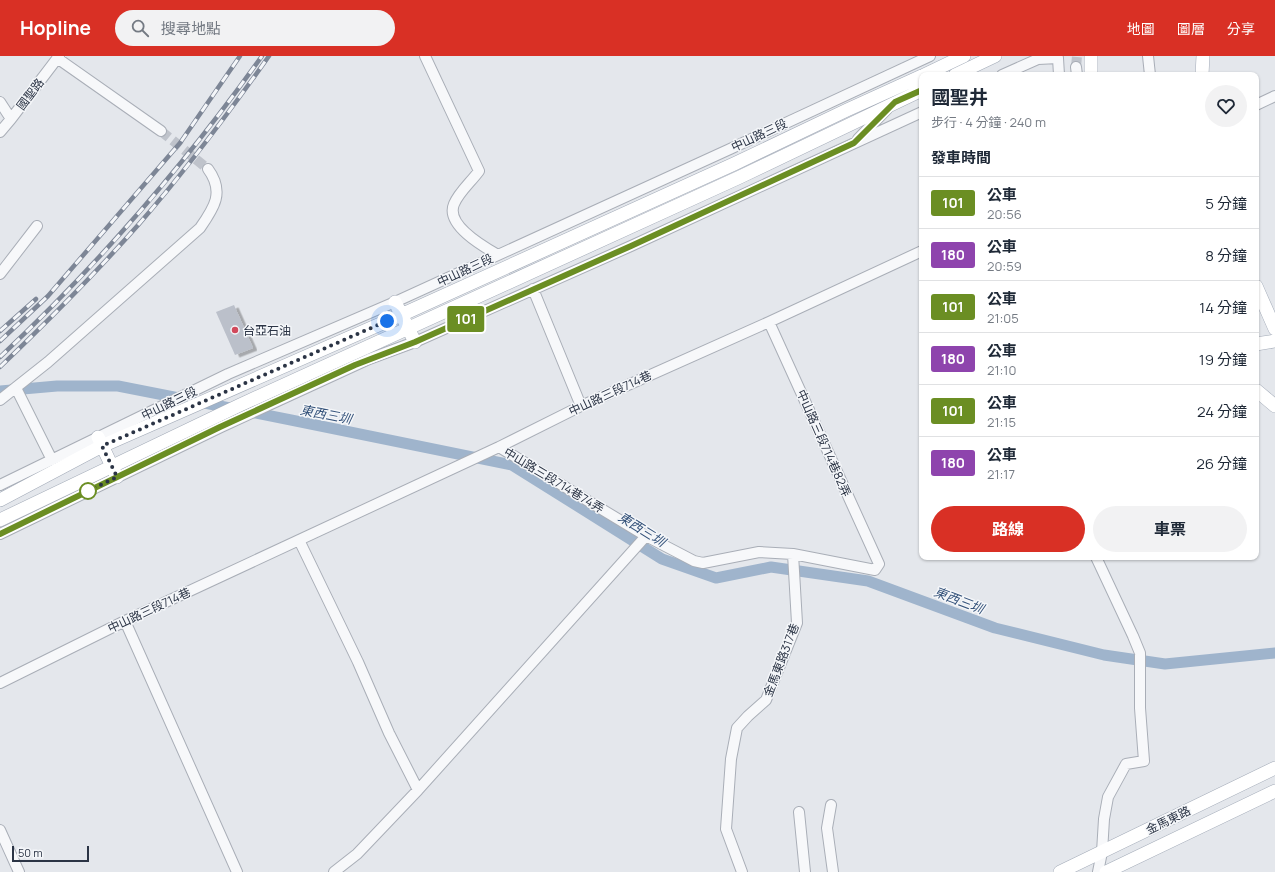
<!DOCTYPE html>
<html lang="zh-TW">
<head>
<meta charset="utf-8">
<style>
  body { margin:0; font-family:Manrope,"Noto Sans TC",sans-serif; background:#f2f2f3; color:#1f2937; height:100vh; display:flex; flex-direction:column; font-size:15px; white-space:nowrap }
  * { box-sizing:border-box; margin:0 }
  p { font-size:13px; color:#747a83 }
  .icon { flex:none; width:22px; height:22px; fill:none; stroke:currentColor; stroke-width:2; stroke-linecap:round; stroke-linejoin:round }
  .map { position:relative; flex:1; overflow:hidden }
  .panel { position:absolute; left:919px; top:16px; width:340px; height:488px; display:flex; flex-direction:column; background:#fff; border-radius:8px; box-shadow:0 1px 3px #0004 }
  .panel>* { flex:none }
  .badge { padding:0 8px; border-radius:3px; font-size:14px; line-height:26px }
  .scale { position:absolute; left:12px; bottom:10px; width:77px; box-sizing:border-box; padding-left:4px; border:2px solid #2b3445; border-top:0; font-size:11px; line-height:14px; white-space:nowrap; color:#2b3445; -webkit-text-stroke:3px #f4f6f9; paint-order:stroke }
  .you { position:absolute; width:20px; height:20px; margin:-10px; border:3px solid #fff; border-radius:50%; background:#1a73e8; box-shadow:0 0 0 6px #1a73e833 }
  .map>.badge { position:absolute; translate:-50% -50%; box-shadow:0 0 0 2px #fff }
  h2 { padding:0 12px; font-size:15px; line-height:36px }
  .round { display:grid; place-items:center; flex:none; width:42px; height:42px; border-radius:21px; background:#f2f2f3 }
  .overview { display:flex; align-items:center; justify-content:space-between; height:68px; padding:0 12px }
  h1 { font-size:19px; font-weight:700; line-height:30px }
  .cta { display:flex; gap:8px; margin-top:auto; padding:8px 12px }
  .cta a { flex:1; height:46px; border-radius:24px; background:#d93025; color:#fff; font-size:16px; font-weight:700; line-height:46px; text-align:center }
  .cta a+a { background:#f2f2f3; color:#1f2937 }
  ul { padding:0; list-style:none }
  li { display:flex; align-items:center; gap:12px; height:52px; padding:0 12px; border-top:1px solid #e0e1e3 }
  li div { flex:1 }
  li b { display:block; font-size:15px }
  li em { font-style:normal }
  li .badge { min-width:44px; font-weight:700; text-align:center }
  header { display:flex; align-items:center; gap:24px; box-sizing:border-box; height:56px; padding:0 20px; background:#d93025; color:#fff }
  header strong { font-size:19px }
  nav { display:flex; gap:22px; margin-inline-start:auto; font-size:14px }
  .search { width:280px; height:36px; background:#f2f2f3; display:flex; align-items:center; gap:10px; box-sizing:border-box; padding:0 14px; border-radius:22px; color:#747a83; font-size:15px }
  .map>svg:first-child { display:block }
</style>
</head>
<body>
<header>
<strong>Hopline</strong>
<div class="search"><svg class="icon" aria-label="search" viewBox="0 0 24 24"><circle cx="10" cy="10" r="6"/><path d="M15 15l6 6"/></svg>搜尋地點</div>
<nav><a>地圖</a><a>圖層</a><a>分享</a></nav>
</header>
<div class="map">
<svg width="1275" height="816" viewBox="0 0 1275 816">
  <defs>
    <filter id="shadow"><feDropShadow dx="4.5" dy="2.5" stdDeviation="0" flood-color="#0004"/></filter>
  </defs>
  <rect width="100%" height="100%" fill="#e4e7ec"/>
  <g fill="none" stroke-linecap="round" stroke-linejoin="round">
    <path stroke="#9fb4cc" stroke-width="11" d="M0,335L57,330H118L291,364L512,409L662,503L716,522L771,511L868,525L995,572L1104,599L1165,608L1275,597"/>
  </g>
  <path fill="#bbc0ca" filter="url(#shadow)" d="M234,249L253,292L235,299L216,256Z"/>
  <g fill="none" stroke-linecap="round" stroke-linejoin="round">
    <path stroke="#bfc3cb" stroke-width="10" stroke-dasharray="10 5" stroke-linecap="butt" d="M1076,11L1077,0
      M161,75L208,113"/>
    <g stroke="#a9aeb7" stroke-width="12">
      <path id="minor" d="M425,0L479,115C471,126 459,136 454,148C445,169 484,191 498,199
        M1148,0L1150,19
        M57,2L161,75
        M1076,11L1077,19
        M1002,19L1038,3L1058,2L1059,19
        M0,46L11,63
        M1256,49L1275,40
        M0,76L11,63L59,0
        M858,83L887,53
        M0,218L37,170
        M533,233L581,350
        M16,332L52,404
        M0,344L48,306L200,172C214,152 225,136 208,113
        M499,391L646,480L694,505L703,507L759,496L793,498L875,514L879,508L769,266
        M0,429L228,318L395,246L730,93L930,0
        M0,478L221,371L369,303L415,286L631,190L922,56
        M299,484L358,606L389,677L418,734
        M1096,501L1133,580L1140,597V652L1144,705L1126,708L1108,741L1104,763L1102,796L1098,816
        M125,565L237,816
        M0,627L125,565L499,391L581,350L769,266L922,195
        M831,749L827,772L833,816
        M799,756L805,816
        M0,774L19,816
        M334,816L357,798L418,734L646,480
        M742,816L726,773L731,703L737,672L748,660L766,644L797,567L793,498"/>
    </g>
    <g stroke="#a3abb8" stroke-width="14">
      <path id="major" d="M1091,0V19
        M924,19L964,0
        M955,19L995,0
        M1202,19L1203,0
        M1256,230L1275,273
        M395,246L415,286
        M1256,288L1275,285
        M1256,334L1275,350
        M98,381L117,421
        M0,444L102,390L401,259L734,108L847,54L922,20
        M0,464L240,349L740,121L922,34
        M1060,816L1275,712
        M1106,816L1275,735"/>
    </g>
    <use href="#minor" stroke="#f7f8fa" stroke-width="10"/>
    <use href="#major" stroke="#fff" stroke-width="13"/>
    <g stroke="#7d8696" stroke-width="4.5">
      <path id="rail" d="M0,275L36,243
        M0,285L48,240L180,87L240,0
        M0,301C99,208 183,111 262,0
        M0,311C48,265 95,218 139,168C186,114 228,58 269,0"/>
    </g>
    <use href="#rail" stroke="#f4f6f9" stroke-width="3" stroke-dasharray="9" stroke-linecap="butt"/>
  </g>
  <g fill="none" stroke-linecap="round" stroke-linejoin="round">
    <g stroke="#fff" stroke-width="9">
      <path id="line" d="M0,478L220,371L355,309L415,286L631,190L854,87L895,46L922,34"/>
    </g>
    <use href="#line" stroke="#6b8e23" stroke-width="6"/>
    <path stroke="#2b3445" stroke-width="4" stroke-dasharray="0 7.2" d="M88,435L117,421L102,390L387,265"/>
  </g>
  <circle fill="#d1495b" stroke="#f4f6f9" stroke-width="1.5" cx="235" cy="274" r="4"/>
  <circle fill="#fff" stroke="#6b8e23" stroke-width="2" cx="88" cy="435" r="8"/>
  <g text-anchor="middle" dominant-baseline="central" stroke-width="3" stroke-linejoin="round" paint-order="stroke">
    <g font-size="12" fill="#2b3445" stroke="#f4f6f9">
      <text transform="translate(30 38) rotate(-53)">國聖路</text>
      <text transform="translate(759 79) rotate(-25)">中山路三段</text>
      <text transform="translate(465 214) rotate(-25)">中山路三段</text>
      <text transform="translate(610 337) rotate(-25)">中山路三段714巷</text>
      <text transform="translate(169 347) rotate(-26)">中山路三段</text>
      <text transform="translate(824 387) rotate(66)">中山路三段714巷82弄</text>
      <text transform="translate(554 424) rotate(31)">中山路三段714巷74弄</text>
      <text transform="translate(149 554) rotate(-25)">中山路三段714巷</text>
      <text transform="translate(781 604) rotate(-69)">金馬東路317巷</text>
      <text transform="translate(1168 764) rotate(-26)">金馬東路</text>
    </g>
    <g font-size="12" fill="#2b3445" stroke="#f4f6f9" text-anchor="start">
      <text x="243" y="274">台亞石油</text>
    </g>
    <g font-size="13" font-style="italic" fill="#34527a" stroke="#f4f6f9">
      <text transform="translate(326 358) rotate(11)">東西三圳</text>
      <text transform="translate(642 473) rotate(32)">東西三圳</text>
      <text transform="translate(959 544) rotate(21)">東西三圳</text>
    </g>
  </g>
</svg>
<div class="scale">50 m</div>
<div class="you" style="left:387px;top:265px"></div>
<b class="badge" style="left:466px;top:263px;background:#6b8e23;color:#fff">101</b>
<section class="panel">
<div class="overview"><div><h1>國聖井</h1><p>步行 · 4 分鐘 · 240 m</p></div><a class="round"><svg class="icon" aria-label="heart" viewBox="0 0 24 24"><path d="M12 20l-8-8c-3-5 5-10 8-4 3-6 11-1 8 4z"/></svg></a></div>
<h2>發車時間</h2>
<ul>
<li><span class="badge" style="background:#6b8e23;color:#fff">101</span><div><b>公車</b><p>20:56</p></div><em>5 分鐘</em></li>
<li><span class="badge" style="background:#8e44ad;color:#fff">180</span><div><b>公車</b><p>20:59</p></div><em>8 分鐘</em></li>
<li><span class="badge" style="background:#6b8e23;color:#fff">101</span><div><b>公車</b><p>21:05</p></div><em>14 分鐘</em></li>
<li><span class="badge" style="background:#8e44ad;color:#fff">180</span><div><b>公車</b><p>21:10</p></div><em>19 分鐘</em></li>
<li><span class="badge" style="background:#6b8e23;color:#fff">101</span><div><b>公車</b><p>21:15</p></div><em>24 分鐘</em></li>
<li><span class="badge" style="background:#8e44ad;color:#fff">180</span><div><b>公車</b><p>21:17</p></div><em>26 分鐘</em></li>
</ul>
<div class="cta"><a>路線</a><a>車票</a></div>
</section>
</div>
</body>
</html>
